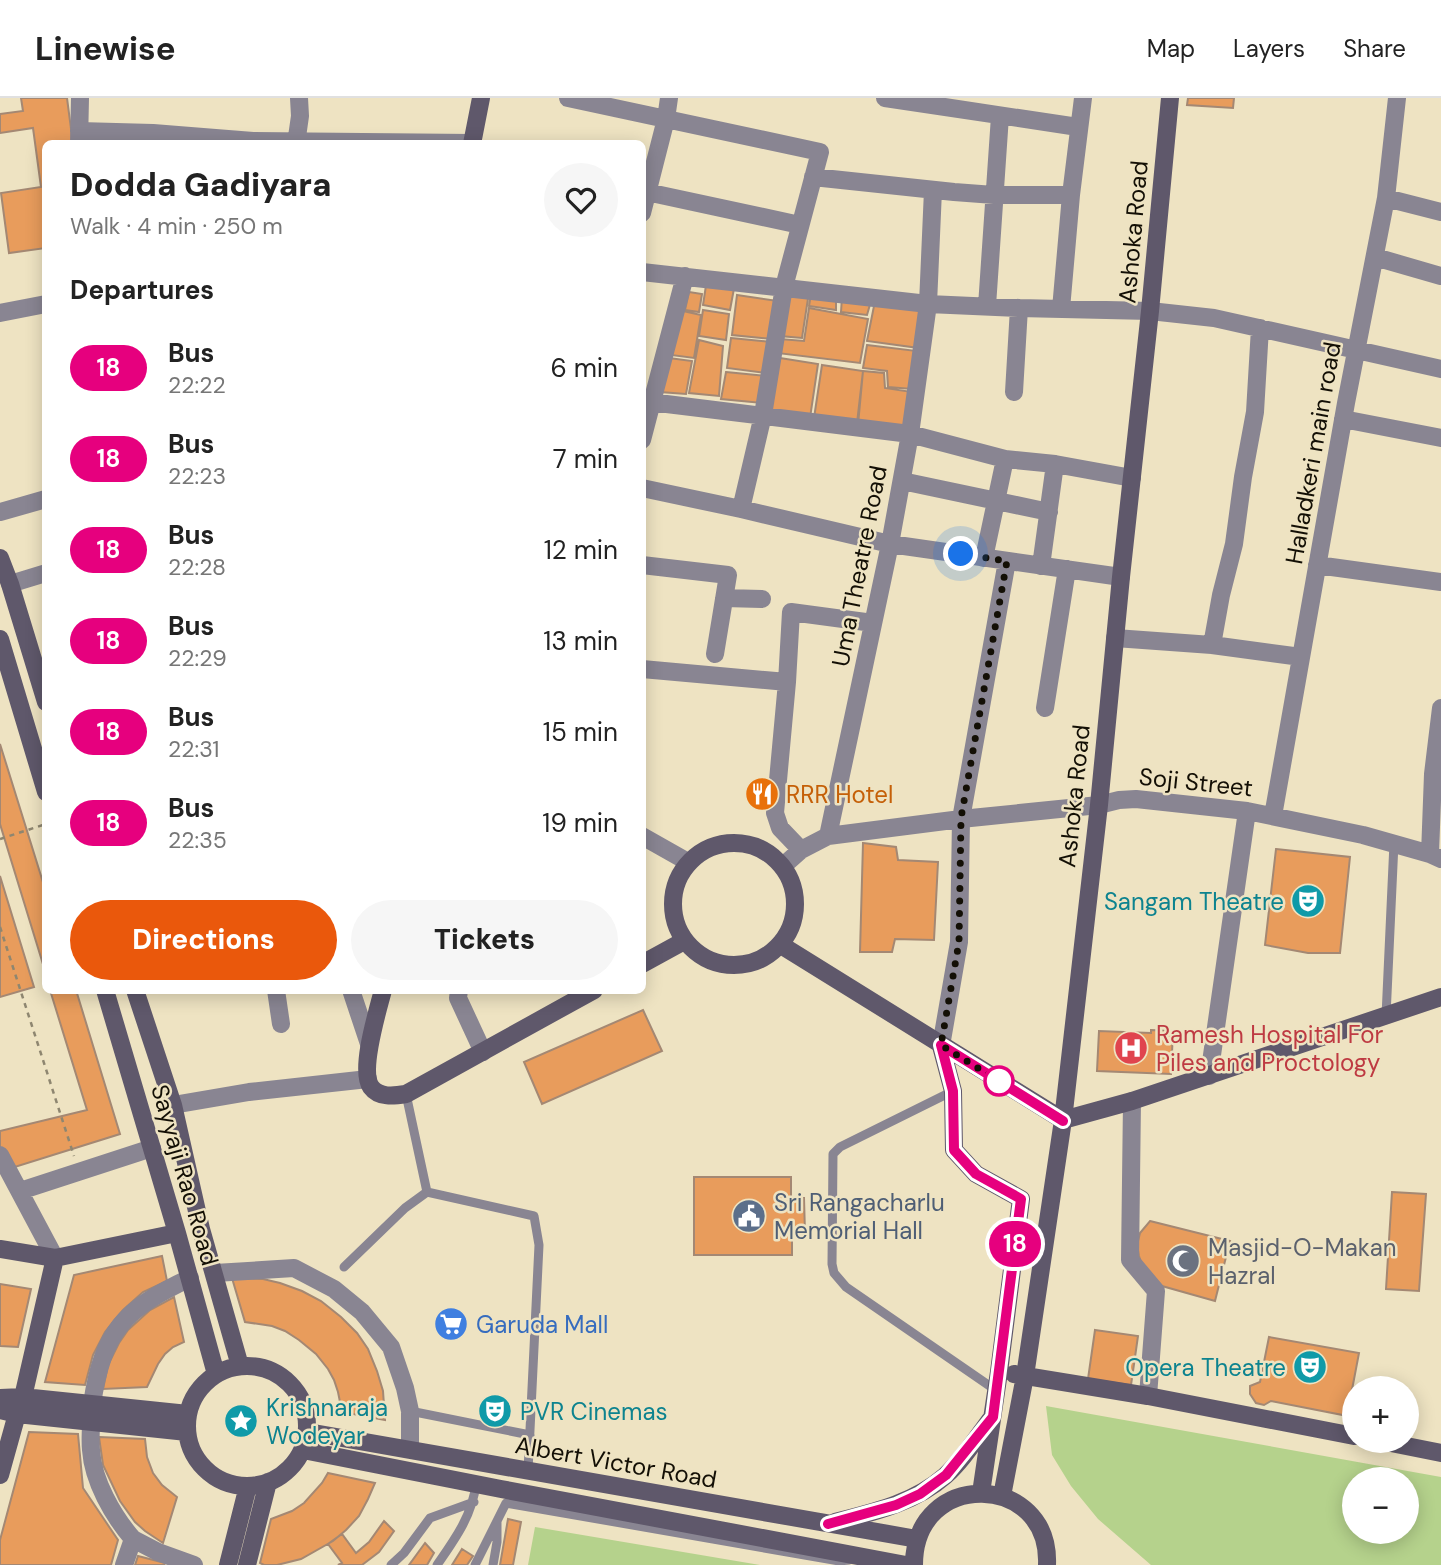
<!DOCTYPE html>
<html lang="en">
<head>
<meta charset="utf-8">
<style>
  body { margin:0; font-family:"DM Sans",sans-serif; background:#f6f6f6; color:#222; height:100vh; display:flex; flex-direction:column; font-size:26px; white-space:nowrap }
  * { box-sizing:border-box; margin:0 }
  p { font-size:23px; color:#767676 }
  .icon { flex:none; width:38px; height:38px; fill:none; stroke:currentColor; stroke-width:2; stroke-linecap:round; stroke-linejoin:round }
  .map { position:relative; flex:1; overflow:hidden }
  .sheet { position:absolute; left:42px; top:42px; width:604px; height:854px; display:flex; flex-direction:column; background:#fff; border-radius:10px; box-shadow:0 4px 18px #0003 }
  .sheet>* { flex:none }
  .badge { padding:0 14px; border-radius:23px; font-size:24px; line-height:46px }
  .controls { position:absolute; left:1342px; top:1278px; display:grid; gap:14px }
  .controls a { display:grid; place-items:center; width:77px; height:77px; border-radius:50%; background:#fff; box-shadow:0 4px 18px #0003; font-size:35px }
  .you { position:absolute; width:35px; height:35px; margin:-18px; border:5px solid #fff; border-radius:50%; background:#1a73e8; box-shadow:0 0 0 10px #1a73e833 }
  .map>.badge { position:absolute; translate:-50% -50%; box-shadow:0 0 0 4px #fff }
  h2 { padding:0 28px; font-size:26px; line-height:63px }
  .round { display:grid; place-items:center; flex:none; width:74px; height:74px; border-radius:37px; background:#f6f6f6 }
  .head { display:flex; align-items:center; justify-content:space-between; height:119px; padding:0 28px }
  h1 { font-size:33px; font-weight:800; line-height:52px }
  .cta { display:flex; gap:14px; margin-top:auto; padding:14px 28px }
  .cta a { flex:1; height:80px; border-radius:42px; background:#ea580c; color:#fff; font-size:28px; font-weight:800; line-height:80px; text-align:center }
  .cta a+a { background:#f6f6f6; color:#222 }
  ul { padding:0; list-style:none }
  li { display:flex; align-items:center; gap:21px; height:91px; padding:0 28px }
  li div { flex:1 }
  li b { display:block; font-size:26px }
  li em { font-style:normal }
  li .badge { min-width:77px; font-weight:700; text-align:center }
  header { display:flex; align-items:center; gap:42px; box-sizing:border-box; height:98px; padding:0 35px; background:#fff; border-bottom:2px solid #e0e0e0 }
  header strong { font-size:33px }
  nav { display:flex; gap:38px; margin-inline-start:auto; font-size:24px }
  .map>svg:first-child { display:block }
</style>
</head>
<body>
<header>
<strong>Linewise</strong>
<nav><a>Map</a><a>Layers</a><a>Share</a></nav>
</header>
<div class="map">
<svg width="1441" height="1467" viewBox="0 0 1441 1467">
  <rect width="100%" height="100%" fill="#eee3c2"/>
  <path fill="#b5d28c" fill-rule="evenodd" d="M1046,1308L1441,1379V1467H1151L1098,1421L1071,1388L1052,1357ZM1354,1381H1407V1433H1354Z
    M535,1429L760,1467H528Z"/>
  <path fill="#e89c5c" stroke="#a48873" stroke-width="2" d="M21,0H67L73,46H46V150L9,155L1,95L41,89L33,30L0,35V16L23,13Z
    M1188,0H1234L1233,10L1187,7Z
    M707,181L735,185L730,212L703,207Z
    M788,193L809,194L802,240L780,238Z
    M689,194L702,196L699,214L685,212Z
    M811,196L836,197V212L809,208Z
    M737,197L778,203L772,241L732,237Z
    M842,199L871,203L867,217L841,214Z
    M875,203L924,207L919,250L867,243Z
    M809,210L868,221L860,265L777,255L780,241L804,243Z
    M703,212L729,216L726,242L699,238Z
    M683,213L701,217L694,260L671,257Z
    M731,240L771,244L766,275L727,270Z
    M699,242L723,248L719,298L689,295Z
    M867,247L917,253L912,291L888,289L887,273L863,270Z
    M669,260L692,263L686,296L660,294Z
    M780,260L818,266L810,320L768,315Z
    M822,267L863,273L857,325L814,320Z
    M863,273L884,275L885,290L912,294L908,333L858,327Z
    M726,274L766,278L762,305L721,301Z
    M0,646L46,794V876L0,726Z
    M863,745L896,749L898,762L938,764L934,842L895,841L892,854H860Z
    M1276,751L1350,759L1340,855H1308L1265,847Z
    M0,778L34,889L0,899Z
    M50,892H76L120,1036L2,1073L0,1061V1033L87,1012Z
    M643,912L662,953L542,1006L524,964Z
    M1151,932L1173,933L1171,976L1097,973L1099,933L1151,935Z
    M694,1079H791V1100H804L805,1135H792V1157H694Z
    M1392,1094L1426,1096L1419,1193L1386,1191Z
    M1150,1123L1230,1143L1215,1203L1162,1188L1142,1167L1139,1158L1137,1147L1140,1135Z
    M162,1158L167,1183L143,1194L123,1212L105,1234L93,1257L85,1287L45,1284L74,1177Z
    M232,1180L263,1181L280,1185L302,1193L321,1203L341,1219L357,1235L368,1251L377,1273L383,1293L385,1322L342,1314L338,1294L334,1282L328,1271L316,1256L299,1242L285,1233L272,1228L245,1224Z
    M0,1186L31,1191L18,1249L0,1248Z
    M174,1199L184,1244L173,1249L165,1256L158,1266L147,1289L103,1291L108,1267L119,1245L128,1232L150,1212Z
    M1095,1232L1138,1238L1131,1287L1088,1281Z
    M1269,1239L1359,1255L1351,1297L1354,1301V1317L1353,1319L1271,1303L1264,1307L1256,1305L1250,1296V1288L1260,1284Z
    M230 1324a12 12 0 1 1 24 0a12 12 0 1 1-24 0Z
    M29,1334L78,1336L83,1390L118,1442L111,1467H0V1442Z
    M99,1339L145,1341L147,1359L153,1375L162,1387L177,1399L163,1445L145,1433L135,1424L120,1403L103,1367Z
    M328,1375L375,1385L368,1401L359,1418L346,1432L333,1443L301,1461L277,1467H264L260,1465L271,1421L292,1413L304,1405L322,1385Z
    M508,1421L521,1424L513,1467H500Z
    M384,1423L394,1433L379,1454L362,1467H338L342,1465L328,1446L342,1436L356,1455L369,1444Z
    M425,1445L434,1455L427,1467H409Z
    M462,1451L473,1458L467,1467H452Z
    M138,1458L165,1465L164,1467H135Z"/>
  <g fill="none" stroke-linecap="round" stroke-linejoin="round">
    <path stroke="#8e8670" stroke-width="2.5" stroke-dasharray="5 5" stroke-linecap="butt" d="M0,741L46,726
      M0,829L74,1058"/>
    <path stroke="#898592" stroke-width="9" d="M1386,918L1394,745
      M953,993L840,1049L833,1056L832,1166L834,1175L846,1189L997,1293
      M427,1094L534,1118L539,1147L528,1373
      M344,1169L405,1110L427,1094L406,996
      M410,1313L530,1337
      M391,1467L404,1455L430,1420L474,1404
      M437,1467C455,1441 472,1418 476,1386
      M475,1467L506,1405L839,1463L849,1462
      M493,1467L497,1444V1424"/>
    <path stroke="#898592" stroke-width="18" d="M568,0L820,54L784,189L763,317L741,411
      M885,0L1078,29
      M79,33L153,35L253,43L472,45
      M79,46L80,0
      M296,46L300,18L299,0
      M813,79L954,94L994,97H1071L1061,211
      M642,93L800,127
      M1071,97L1083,0
      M1386,100L1441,114
      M642,115L666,21L669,0
      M1375,159L1441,178
      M642,174L928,206L1019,210L1150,213L1214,220L1441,271
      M987,208L1000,18
      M0,215L46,206
      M1014,294L1019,210
      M642,303L910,336L1005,361L1055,366L1132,380
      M1343,321L1441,340
      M642,342L685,178
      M902,383L1049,414
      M642,390L741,411L890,446L1121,479
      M0,414L46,401
      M984,460L1005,361
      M642,467L728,477L715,556
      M1317,467L1441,484
      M1041,468L1055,366
      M10,486L46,475
      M724,500L762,501
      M1115,540L1212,547L1301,559
      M1212,547L1221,497L1234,446L1243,379L1255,314L1260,230
      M642,571L787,584
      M1045,610L1067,471
      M1273,718L1346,305L1386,100L1397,0
      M642,738L688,764
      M828,738L890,446L910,336L928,206L933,92
      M801,752L780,730L775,715L787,584L791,514L873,525
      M1430,756L1433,676L1441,610
      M783,768L801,752L828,738L961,721L1099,707L1119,702L1136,701L1247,713L1363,737L1430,756L1441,761
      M276,892L281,926
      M351,892L369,946
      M459,892L458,900L483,954
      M941,948L959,844L961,721L1007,463
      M1209,978L1247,713
      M1132,1003L1130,1162L1156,1193L1148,1298
      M173,1007L249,994L368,981
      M0,1057L55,1160
      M20,1093L152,1050
      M215,1175L294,1170L334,1191L362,1214L391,1249L405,1290L410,1313V1351
      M92,1306C103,1233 124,1211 190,1180
      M91,1324C91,1333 90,1343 91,1352C93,1383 113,1418 133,1441L124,1467
      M133,1441L158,1454L194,1467"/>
    <path stroke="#5f586b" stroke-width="18" d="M472,46L481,0
      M0,460L10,486L46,604
      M0,541L46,694
      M673 806a61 61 0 1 1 122 0a61 61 0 1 1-122 0Z
      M781,847L1063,1022
      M642,866L684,843
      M105,892L177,1135L216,1276
      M135,892L173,1007L201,1131L240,1268
      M383,892C378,912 359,972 371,989C379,1000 394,998 406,996L594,892
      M941,948L953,993L954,1052L976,1076L1021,1101L999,1274L981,1395
      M1063,1022L1132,1003L1441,899
      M0,1151L55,1160L177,1135
      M187 1328a60 60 0 1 1 120 0a60 60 0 1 1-120 0Z
      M1014,1276L1148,1298L1354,1338
      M23,1299L55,1160
      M0,1300L23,1299L188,1316
      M0,1312L17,1316L187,1334
      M308,1334L917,1441
      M1376,1342L1441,1355
      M303,1352L501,1391L906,1467
      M0,1377L17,1316
      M1002,1398L1025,1278L1063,1022L1099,707L1121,479L1150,213L1170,0
      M835,1424C874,1414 914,1405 945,1378C962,1363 976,1341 990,1322
      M228,1467L248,1388
      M247,1467L268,1384
      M914,1467C914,1370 1051,1374 1047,1467"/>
  </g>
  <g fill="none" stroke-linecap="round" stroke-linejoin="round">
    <g stroke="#fff" stroke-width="16">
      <path id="line" d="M828,1426L896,1407L920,1396L946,1377L993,1319L1021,1101L976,1076L954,1052L953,993L941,947L1063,1023"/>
    </g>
    <use href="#line" stroke="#e6007e" stroke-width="10"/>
    <path stroke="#130f05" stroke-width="7" stroke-dasharray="0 12.6" d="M961,456L1007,463L961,720L959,844L941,947L1002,985L999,983"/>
  </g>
  <defs>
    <g id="restaurant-disc" transform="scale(1.75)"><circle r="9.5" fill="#e8710a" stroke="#eee3c2"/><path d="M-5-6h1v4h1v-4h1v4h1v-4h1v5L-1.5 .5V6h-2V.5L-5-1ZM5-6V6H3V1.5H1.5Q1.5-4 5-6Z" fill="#fff"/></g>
    <g id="theatre-disc" transform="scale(1.75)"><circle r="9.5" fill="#0f9aa8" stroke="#eee3c2"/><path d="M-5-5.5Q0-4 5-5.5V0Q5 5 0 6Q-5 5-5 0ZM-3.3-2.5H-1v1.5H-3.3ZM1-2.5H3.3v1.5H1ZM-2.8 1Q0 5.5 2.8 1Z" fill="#fff"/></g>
    <g id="hospital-disc" transform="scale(1.75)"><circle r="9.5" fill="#e0444e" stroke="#eee3c2"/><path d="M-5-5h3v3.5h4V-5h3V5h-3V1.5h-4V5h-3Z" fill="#fff"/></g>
    <g id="civic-disc" transform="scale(1.75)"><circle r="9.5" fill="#5c6f8a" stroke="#eee3c2"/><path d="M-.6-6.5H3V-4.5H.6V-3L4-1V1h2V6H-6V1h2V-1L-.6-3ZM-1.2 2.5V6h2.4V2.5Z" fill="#fff"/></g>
    <g id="mosque-disc" transform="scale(1.75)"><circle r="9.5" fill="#6b7280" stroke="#eee3c2"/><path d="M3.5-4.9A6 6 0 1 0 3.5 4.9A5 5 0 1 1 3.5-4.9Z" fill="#fff"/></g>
    <g id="supermarket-disc" transform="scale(1.75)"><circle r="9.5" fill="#3f7fe0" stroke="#eee3c2"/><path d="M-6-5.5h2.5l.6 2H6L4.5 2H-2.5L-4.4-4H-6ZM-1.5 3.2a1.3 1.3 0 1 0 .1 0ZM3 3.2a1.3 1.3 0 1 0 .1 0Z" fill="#fff"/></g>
    <g id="sight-disc" transform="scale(1.75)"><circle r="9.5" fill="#0f9aa8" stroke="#eee3c2"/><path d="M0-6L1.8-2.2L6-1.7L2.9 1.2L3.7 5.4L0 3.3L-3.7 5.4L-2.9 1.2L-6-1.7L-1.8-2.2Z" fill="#fff"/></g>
  </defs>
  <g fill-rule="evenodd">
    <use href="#restaurant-disc" x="762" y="696"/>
    <use href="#theatre-disc" x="1308" y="803"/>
    <use href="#hospital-disc" x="1131" y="950"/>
    <use href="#civic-disc" x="749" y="1118"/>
    <use href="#mosque-disc" x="1183" y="1163"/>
    <use href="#supermarket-disc" x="451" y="1226"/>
    <use href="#theatre-disc" x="1310" y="1269"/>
    <use href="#theatre-disc" x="495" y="1313"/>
    <use href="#sight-disc" x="241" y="1323"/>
  </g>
  <circle fill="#fff" stroke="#e6007e" stroke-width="3.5" cx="999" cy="983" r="14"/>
  <g text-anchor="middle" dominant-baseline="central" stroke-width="5" stroke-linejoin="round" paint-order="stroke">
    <g font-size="24" fill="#130f05" stroke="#eee3c2">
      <text transform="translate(1133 134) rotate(-85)">Ashoka Road</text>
      <text transform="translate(1313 355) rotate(-80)">Halladkeri main road</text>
      <text transform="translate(859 468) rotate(-79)">Uma Theatre Road</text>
      <text transform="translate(1196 684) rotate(6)">Soji Street</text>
      <text transform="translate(1074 698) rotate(-84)">Ashoka Road</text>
      <text transform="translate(185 1077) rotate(74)">Sayyaji Rao Road</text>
      <text transform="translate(616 1364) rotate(10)">Albert Victor Road</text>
    </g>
    <g font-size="24" fill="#c56008" stroke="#eee3c2" text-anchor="start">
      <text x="786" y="696">RRR Hotel</text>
    </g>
    <g font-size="24" fill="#0d838f" stroke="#eee3c2" text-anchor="end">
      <text x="1284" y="803">Sangam Theatre</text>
      <text x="1286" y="1269">Opera Theatre</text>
      <text x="266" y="1309" text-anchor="start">Krishnaraja<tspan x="266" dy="28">Wodeyar</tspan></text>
      <text x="520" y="1313" text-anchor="start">PVR Cinemas</text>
    </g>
    <g font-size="24" fill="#be3a42" stroke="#eee3c2" text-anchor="start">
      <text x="1156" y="936">Ramesh Hospital For<tspan x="1156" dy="28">Piles and Proctology</tspan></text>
    </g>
    <g font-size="24" fill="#4e5e75" stroke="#eee3c2" text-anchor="start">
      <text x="774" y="1104">Sri Rangacharlu<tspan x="774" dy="28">Memorial Hall</tspan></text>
    </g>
    <g font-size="24" fill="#5b616d" stroke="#eee3c2" text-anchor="start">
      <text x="1208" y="1149">Masjid-O-Makan<tspan x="1208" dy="28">Hazral</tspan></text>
    </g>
    <g font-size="24" fill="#366cbe" stroke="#eee3c2" text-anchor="start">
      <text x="476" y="1226">Garuda Mall</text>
    </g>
  </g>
</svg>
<div class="controls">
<a>+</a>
<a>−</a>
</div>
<div class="you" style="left:961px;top:456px"></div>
<b class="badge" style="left:1015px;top:1146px;background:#e6007e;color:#fff">18</b>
<section class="sheet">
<div class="head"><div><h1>Dodda Gadiyara</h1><p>Walk · 4 min · 250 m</p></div><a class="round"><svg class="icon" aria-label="heart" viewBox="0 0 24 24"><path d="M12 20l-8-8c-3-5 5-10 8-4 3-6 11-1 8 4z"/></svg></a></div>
<h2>Departures</h2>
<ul>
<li><span class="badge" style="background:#e6007e;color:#fff">18</span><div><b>Bus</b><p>22:22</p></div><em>6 min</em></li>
<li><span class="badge" style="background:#e6007e;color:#fff">18</span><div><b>Bus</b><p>22:23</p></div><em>7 min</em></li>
<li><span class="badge" style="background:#e6007e;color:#fff">18</span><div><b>Bus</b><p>22:28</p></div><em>12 min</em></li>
<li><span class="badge" style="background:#e6007e;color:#fff">18</span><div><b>Bus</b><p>22:29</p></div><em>13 min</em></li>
<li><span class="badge" style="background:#e6007e;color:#fff">18</span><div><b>Bus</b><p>22:31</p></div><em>15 min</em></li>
<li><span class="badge" style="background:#e6007e;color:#fff">18</span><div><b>Bus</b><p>22:35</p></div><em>19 min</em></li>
</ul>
<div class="cta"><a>Directions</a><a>Tickets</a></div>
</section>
</div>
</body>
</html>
